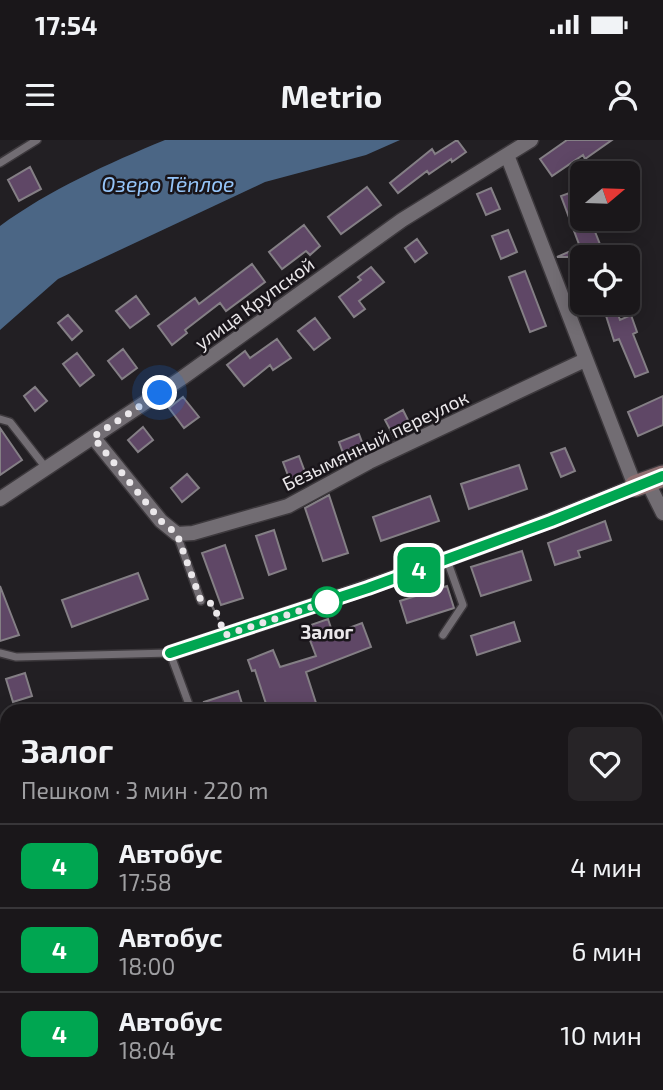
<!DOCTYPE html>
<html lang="ru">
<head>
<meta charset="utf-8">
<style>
  body { margin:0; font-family:"Exo 2",sans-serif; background:#272427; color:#f1f3f6; height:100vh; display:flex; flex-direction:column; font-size:26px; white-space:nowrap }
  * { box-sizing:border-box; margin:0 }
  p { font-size:23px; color:#9f9fa2 }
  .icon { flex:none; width:38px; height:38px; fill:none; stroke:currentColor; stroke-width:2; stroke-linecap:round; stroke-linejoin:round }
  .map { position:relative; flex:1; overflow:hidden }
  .details { position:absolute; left:0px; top:564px; width:663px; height:387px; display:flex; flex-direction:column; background:#1a171a; border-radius:21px 21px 0 0; box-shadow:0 4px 18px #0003,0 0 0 2px #383639 }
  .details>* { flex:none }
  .badge { padding:0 14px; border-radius:10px; font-size:24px; line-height:46px }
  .needle { width:46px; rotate:71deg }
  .tools { position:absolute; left:570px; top:21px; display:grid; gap:14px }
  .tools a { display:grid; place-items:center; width:70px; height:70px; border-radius:10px; background:#1a171a; box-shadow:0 4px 18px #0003,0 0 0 2px #383639; font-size:35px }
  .you { position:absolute; width:35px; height:35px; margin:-18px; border:5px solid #fff; border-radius:50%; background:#1a73e8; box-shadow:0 0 0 10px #1a73e833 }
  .map>.badge { position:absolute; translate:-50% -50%; box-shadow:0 0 0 4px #fff }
  .round { display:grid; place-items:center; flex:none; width:74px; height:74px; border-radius:10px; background:#272427 }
  .overview { display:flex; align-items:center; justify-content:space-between; height:119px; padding:0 21px }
  h1 { font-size:33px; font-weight:700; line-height:52px }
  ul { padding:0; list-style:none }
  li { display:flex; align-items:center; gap:21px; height:84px; padding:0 21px; border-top:2px solid #383639 }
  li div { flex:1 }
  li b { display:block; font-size:26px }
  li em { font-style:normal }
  li .badge { min-width:77px; font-weight:700; text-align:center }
  .status { display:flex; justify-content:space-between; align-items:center; height:49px; padding:0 35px; background:#1a171a; direction:ltr }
  .status svg { height:19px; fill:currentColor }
  header { display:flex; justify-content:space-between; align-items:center; height:91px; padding:0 21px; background:#1a171a; font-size:32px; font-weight:700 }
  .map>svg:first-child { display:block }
</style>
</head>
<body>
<div class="status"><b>17:54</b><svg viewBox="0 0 49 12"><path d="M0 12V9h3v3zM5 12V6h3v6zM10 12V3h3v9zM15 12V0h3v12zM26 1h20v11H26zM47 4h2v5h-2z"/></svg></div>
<header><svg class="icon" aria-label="menu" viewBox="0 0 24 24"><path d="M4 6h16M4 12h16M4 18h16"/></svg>Metrio<svg class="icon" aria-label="person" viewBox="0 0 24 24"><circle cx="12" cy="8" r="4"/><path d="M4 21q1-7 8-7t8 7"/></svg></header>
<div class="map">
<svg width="663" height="950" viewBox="0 0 663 950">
  <rect width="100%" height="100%" fill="#221f23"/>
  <path fill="#4b6685" d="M165,0H400L366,15L265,42L58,139L0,190V86C49,50 109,23 165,0Z"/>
  <path fill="#5f4766" stroke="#847f85" stroke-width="2" d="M457,0L466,12L452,22L451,19L429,34L427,31L398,53L390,43L432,9L435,14Z
    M567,0H612L585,19L583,15L552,36L540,19Z
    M30,27L41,49L19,61L8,40Z
    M367,47L381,65L341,94L328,77Z
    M491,48L500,69L486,75L477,54Z
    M572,52L583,82L590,79L605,117H557L580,107L561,56Z
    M304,85L320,106L310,115L306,111L282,129L269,112Z
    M508,90L517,112L501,119L492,96Z
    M417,99L427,113L415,122L405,108Z
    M252,124L265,142L226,171L220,163L185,190L187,193L172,205L158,186L195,158L199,164Z
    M371,127L384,142L359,161L365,169L354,177L339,157L361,140L358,137Z
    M525,131L546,186L530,192L509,137Z
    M136,156L149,174L130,188L116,171Z
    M602,163H614L620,180L631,175L637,192L633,194L648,232L635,237L619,199L614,201Z
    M68,175L82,191L72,200L58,183Z
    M315,178L330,198L314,210L298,191Z
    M277,199L291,218L273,230L270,225L244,246L227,225L245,211L250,218Z
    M123,209L137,228L122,239L108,221Z
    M77,213L94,235L80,246L63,224Z
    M35,247L47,261L35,271L24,256Z
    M663,256V285L638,296L628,272Z
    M183,257L199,277L184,288L169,268Z
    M403,270L413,290L395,299L385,280Z
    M143,287L153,300L138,312L128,300Z
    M0,288L22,320L0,335Z
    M359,294L366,313L346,321L339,302Z
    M565,308L575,331L561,337L551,313Z
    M299,316L308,340L292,346L283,322Z
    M519,325L527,349L469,369L461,344Z
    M187,334L199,348L182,362L171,348Z
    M329,355L348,413L323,421L305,368Z
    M430,356L439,381L381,401L373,377Z
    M605,381L611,400L578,411L580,417L555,425L548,403Z
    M274,390L286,429L269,435L256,396Z
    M225,405L243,458L221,465L202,413Z
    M522,411L531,440L481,456L471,427Z
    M138,433L148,459L72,487L62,460Z
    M0,446L19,495L0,501Z
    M447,446L454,468L407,483L400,461Z
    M328,479L333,494L362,483L371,507L306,532L316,563L292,570H268L255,530L252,531L248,520L273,510L280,527L316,516L305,487Z
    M514,482L520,501L477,515L471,496Z
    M25,533L32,556L13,562L6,539Z
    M238,551L244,570H207L204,562Z"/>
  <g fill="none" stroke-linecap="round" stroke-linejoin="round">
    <g stroke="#3d393d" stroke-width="10">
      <path id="lane" d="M0,23L37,0
        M0,279L10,282L46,328
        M177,395L201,461
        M443,495L463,465L447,420
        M0,513L16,517L170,513L191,570
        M656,686L663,690
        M0,795L7,793"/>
    </g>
    <g stroke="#3d393d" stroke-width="17">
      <path id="street" d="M93,297L161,381L177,394L193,393L288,366L369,322L585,220
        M647,341L663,373
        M0,359L182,238L402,80L531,0
        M170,513C327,462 482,410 635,346L507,15"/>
    </g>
    <g stroke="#3d393d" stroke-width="24">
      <path id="secondary" d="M635,346L663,336
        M656,905H663
        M0,924L7,923"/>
    </g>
    <path stroke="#69666a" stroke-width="2.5" stroke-dasharray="7 3.5" stroke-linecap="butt" d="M211,464L220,482"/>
    <use href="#lane" stroke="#726d73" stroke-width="7"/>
    <use href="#street" stroke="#726d73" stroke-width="14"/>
    <use href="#secondary" stroke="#907072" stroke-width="21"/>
  </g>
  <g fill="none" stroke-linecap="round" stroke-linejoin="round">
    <g stroke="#fff" stroke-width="16">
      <path id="line" d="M170,513L368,448L551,381L663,336"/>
    </g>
    <use href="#line" stroke="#00a651" stroke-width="10"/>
    <path stroke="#eae7ea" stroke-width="7" stroke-dasharray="0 12.6" d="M160,253L93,297L161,381L177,394L201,461L213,464L225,495L327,462"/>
  </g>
  <circle fill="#fff" stroke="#00a651" stroke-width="3.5" cx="327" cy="462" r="14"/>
  <g text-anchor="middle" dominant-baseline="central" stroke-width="5" stroke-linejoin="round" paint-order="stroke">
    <g font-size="19" fill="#eae7ea" stroke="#19151a">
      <text transform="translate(254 163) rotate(-36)">улица Крупской</text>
      <text transform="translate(375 300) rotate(-26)">Безымянный переулок</text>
    </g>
    <g font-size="19" font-weight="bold" fill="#eae7ea" stroke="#19151a">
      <text x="327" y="491">Залог</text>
    </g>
    <g font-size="21" font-style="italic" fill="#95c4f8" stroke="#19151a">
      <text x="168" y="43">Озеро Тёплое</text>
    </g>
  </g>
</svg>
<div class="tools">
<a><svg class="needle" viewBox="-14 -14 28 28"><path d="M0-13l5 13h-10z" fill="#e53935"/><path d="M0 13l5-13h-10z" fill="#9f9fa2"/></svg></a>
<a><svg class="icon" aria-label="locate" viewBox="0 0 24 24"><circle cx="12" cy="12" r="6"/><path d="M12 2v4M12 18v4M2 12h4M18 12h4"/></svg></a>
</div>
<div class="you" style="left:160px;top:253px"></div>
<b class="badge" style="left:419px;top:430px;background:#00a651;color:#fff">4</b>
<section class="details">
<div class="overview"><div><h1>Залог</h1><p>Пешком · 3 мин · 220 m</p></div><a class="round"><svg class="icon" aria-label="heart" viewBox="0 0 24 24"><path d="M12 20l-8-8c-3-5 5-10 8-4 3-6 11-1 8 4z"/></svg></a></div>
<ul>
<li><span class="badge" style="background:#00a651;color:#fff">4</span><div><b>Автобус</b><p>17:58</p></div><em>4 мин</em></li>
<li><span class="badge" style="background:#00a651;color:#fff">4</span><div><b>Автобус</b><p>18:00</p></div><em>6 мин</em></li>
<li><span class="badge" style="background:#00a651;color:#fff">4</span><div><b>Автобус</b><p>18:04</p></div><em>10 мин</em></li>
</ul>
</section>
</div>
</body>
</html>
